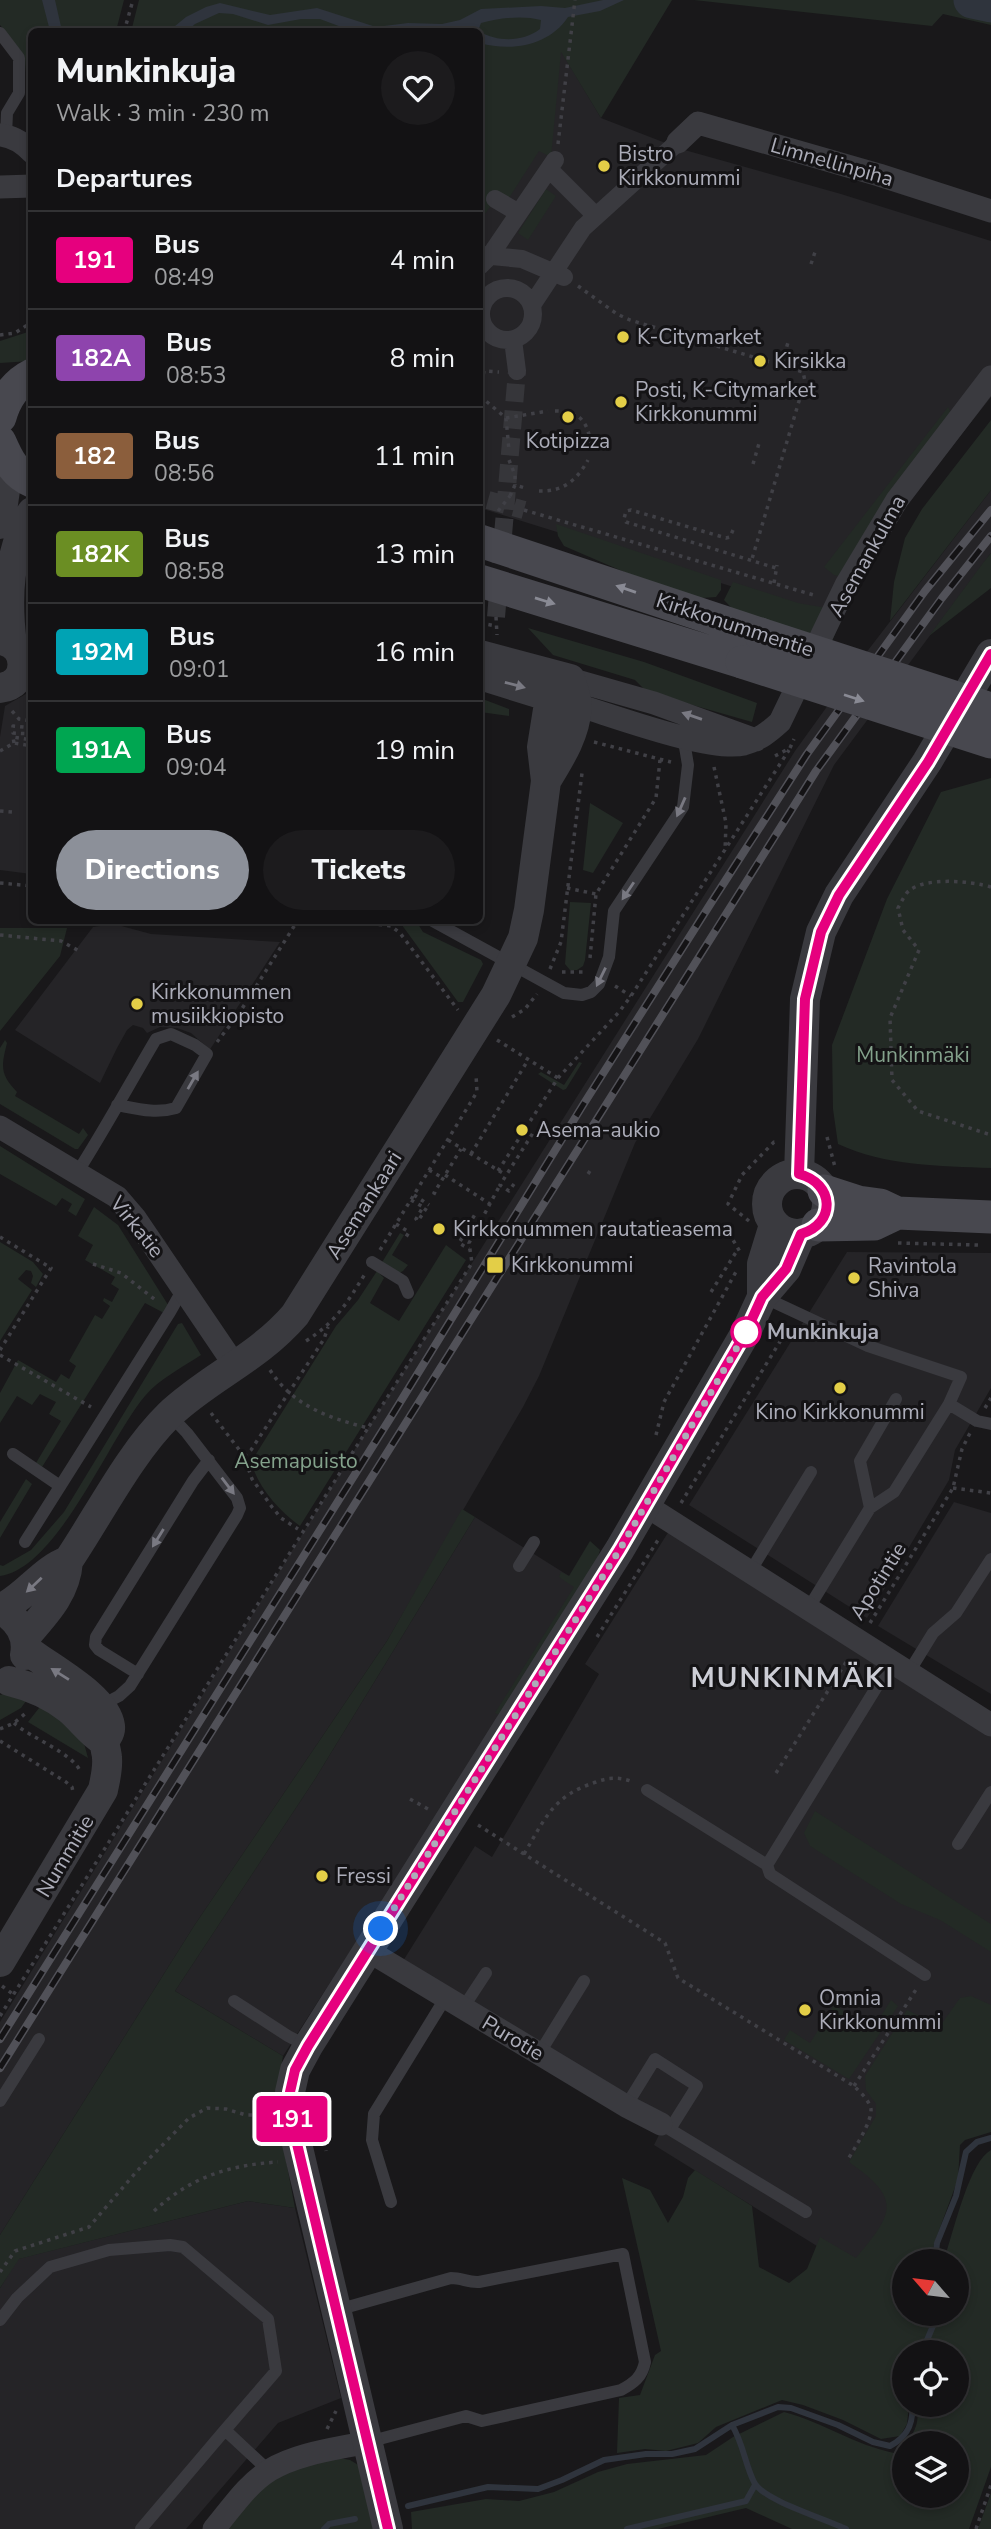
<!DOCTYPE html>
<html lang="en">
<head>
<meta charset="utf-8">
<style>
  body { margin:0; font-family:"Nunito Sans",sans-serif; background:#1c1b1d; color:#f1f3f6; height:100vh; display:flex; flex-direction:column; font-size:26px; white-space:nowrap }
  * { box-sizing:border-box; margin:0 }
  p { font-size:23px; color:#9d9ea0 }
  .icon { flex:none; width:38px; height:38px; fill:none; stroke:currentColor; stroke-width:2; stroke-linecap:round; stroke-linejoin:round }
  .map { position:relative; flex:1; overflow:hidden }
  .details { position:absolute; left:28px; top:28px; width:455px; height:896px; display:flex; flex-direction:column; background:#131214; border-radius:10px; box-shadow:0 4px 10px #0003,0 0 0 2px #323234 }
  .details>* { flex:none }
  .badge { padding:0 14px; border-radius:5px; font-size:24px; line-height:46px }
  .needle { width:46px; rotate:298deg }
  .buttons { position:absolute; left:892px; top:2249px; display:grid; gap:14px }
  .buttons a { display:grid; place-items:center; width:77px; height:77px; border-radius:50%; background:#131214; box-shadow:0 4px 10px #0003,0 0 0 2px #323234; font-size:35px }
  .you { position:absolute; width:35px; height:35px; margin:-18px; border:5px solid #fff; border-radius:50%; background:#1a73e8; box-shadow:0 0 0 10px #1a73e833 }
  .map>.badge { position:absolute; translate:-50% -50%; box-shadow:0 0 0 4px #fff }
  h2 { padding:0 28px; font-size:26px; line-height:63px }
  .round { display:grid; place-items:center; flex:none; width:74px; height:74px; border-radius:37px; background:#1c1b1d }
  .overview { display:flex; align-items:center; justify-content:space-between; height:119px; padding:0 28px }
  h1 { font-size:33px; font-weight:800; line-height:52px }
  .action { display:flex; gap:14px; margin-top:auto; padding:14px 28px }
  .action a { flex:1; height:80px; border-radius:42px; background:#8c9099; color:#fff; font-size:28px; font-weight:800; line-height:80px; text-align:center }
  .action a+a { background:#1c1b1d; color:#f1f3f6 }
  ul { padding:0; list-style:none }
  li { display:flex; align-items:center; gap:21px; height:98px; padding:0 28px; border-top:2px solid #323234 }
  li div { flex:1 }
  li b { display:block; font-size:26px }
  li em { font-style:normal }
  li .badge { min-width:77px; font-weight:700; text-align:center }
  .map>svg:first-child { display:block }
</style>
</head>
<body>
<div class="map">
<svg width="991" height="2529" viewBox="0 0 991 2529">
  <rect width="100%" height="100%" fill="#19181a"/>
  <path fill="#252427" d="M561,51L601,118L681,149L841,194L991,241V397L820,614L480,508V56Z
    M991,490V553L834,765L698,1039L635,1143L539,1376L523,1407L387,1641L194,1926L0,2235V2022L368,1428L795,751L859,662Z
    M31,691V874L0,870V737L5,706Z
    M114,924L151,934L280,942L207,1054L209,1049L191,1033L177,1028L160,1027L147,1033L143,1028L133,1025L127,1030L117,1048L100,1083L15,1030L93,927Z
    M847,1252L991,1253V1388L955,1450L949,1480L867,1618L689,1505Z
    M954,1502L991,1513V1694L878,1626Z
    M475,1517L585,1586L283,2056L175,1991L315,1779Z
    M669,1531L991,1735V2062L859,2272L654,2145L667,2119L403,1961L475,1846L492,1857L599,1674L585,1664Z
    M248,2201L295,2208L341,2398L278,2423L186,2529H0V2288L18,2259Z"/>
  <path fill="#232a25" d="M0,0H124L116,31L32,32L31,109L28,106L25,57L0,25Z
    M139,0H672L601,118L561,52L551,157L539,151L509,198L499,194L480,221V32H131Z
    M694,0H991V25L943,14L932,26Z
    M546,189L556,196L528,240L518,233Z
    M31,331V361L0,363V341Z
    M948,407L952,415L847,578L834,575L824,567Z
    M991,420V490L890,621L894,582L905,538L922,509Z
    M556,524L721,580V590L716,597L687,599L564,546L558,536Z
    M991,553V588L929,636L983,563Z
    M733,582L798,603L844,611L826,657L745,622L724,600Z
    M528,628L644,662L757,703L752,722L647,692L635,680L553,655Z
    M480,698L509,709V716L480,712Z
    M991,778V1168C940,1166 885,1166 838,1144L833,1109L832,1045L887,899L941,792Z
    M590,803L623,823L593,873L583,870Z
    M570,902L591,903L585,960L583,966L577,970H570L565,964Z
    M399,921H416L423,932L481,960L483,964L463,1002H458Z
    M0,928H67L60,956L0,1031Z
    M5,1040L7,1043C1,1067 0,1074 17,1092L15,1096L79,1134L83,1128L88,1135L78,1149H75L0,1104V1048Z
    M579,1062L582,1063L566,1089L563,1090L538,1074L541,1072L564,1085Z
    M0,1146L85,1199L76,1216L68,1211L72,1204L62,1198L56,1206L0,1174Z
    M94,1207L118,1225L170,1308L164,1313L145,1303L42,1467L36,1463L61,1421L49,1414L56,1402L40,1394L32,1405L17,1396L0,1423V1393L18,1360L56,1382L61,1374L69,1379L76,1366L69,1361L95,1315L102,1319L110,1306L103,1301L104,1298L112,1302L119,1289L111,1284L115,1277L85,1260L93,1245L78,1236Z
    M400,1233L404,1235L392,1255L408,1265L403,1271L397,1274L381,1264Z
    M0,1242L33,1262L43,1274L36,1287L31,1283L33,1276L31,1271L26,1270L18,1279L32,1290L0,1341Z
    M446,1245L466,1260L300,1526C278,1510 258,1487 251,1462L336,1326L358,1300L377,1271L384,1278L370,1303L399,1321Z
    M182,1323L201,1355C183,1367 159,1379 145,1396C109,1438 58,1568 0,1576V1565L3,1566L31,1550L64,1512L178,1324Z
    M26,1479L32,1484L0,1538V1522Z
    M462,1509L475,1517L315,1779L175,1991L283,2056L275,2102L295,2208L248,2201L19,2259L0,2288V2235L194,1926L387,1641Z
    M590,1541L600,1550L598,1557L501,1715L495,1713L574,1587L559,1577L561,1572L569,1576Z
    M7,1693L29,1697L21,1708L0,1720V1695Z
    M43,1703L82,1736L88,1758L28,1722Z
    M815,1811L991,1924V1952L940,1920L901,1904L810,1846L804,1833Z
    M971,1996L991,2005V2132L965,2140L960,2145L958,2179L934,2244L932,2261H905V2314H957V2261H946L947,2250C955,2226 970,2161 991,2150V2467L969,2529H792L746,2508L658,2529H412L411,2512L486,2499L519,2501L554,2492L598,2472L627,2464L706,2455L733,2437L784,2412C822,2422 855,2445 894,2453L905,2445V2496H957V2443H906C916,2430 920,2421 916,2405L957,2404V2352H905V2404L909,2405L907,2424L900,2436L881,2439L843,2420L803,2405L782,2400L716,2427L698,2443L666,2451L645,2449L617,2453L619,2398L640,2395L655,2355L661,2351L622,2178L650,2190L668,2223L683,2197L688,2178L695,2170L752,2206L759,2267L789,2283L807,2269L820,2237L856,2258C894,2213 902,2199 849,2162L876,2116V2104L866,2090L865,2076L907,2010L940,2026L960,1998Z
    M891,2000L898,2006L849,2079L784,2040L790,2030L810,2043L834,2005L873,2029Z
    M329,2456L350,2460L365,2469L377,2529H226L270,2476Z
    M991,2493V2529H978Z"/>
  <path fill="#2f343d" d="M42,0H55L62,31H50Z
    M603,0H624L600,11L568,17C549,46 511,52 480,43V32C498,42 523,42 540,29L541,20C522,15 500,18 481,23L478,31H352L320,19H301L268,25L233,14L219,13L195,24L187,31H169L186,17L206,7L220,3L270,15L317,8L376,27L408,23L442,24L460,20L481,9L541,6L565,8Z"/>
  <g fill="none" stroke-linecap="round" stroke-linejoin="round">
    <path stroke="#2f343d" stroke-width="6" d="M935,2261L937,2243L956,2196L966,2152L977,2142L991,2138
      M922,2352L938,2314
      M732,2425C743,2443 745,2464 754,2482C762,2500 826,2519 846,2529
      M408,2506L488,2487L538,2489L562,2480L604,2460L646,2454H672L695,2449L732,2425L778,2407L791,2408L838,2425L873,2442L890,2446C907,2437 914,2424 912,2404
      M324,2529L329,2524L355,2519
      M627,2529L746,2501L755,2485"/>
    <path stroke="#2f343d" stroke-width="37" d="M972,0L991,4"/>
    <path stroke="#36363a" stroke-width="18" stroke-dasharray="18 9" stroke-linecap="butt" d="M488,500L524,510
      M496,617L517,371"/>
    <path stroke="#404046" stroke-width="3.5" stroke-dasharray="3.5 5" stroke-linecap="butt" d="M124,32L133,0
      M558,144L575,0
      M811,264L815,252
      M578,286L617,314L630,320L803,372L805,381L752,559
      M0,335L15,333L32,322
      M782,363L789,339
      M480,391L484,371L499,372
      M480,396L506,418L509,450
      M555,411C582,411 589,424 591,448
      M506,418L548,411
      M509,460L515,475V485
      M753,464L760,440
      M539,491C563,492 577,480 588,460
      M510,496L515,485L525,488
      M480,497L488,500
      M480,505L482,506
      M524,510L817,596
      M733,530L730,537L726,538L631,510L626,511L624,519L626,522L776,568
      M774,583L777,565
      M496,617L497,635
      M480,623L496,626
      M12,711L19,719L32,721
      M32,728L13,726V733L32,734
      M594,742L671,762
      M14,743L13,737L32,740
      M0,751L14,743L32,746
      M775,756L790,748L794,739
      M714,767L726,823L725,851
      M0,811L12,812
      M0,883L32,886
      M991,887C971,881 927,877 910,890C905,893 901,903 898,908L903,930L919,950L890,1018L892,1080L918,1111L991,1135
      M567,888L596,894
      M345,920L391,926L400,933L458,1010
      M0,935L61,941L79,951
      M590,958L596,894L656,798L660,760
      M550,969L561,942L582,773
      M562,972H585
      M615,986L631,996
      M512,1017L525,1009L537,994
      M497,1040L558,1078
      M217,1042L238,1015L298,920
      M827,1137L835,1167
      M448,1140L506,1175
      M471,1154L528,1060
      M429,1170L443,1178
      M498,1171L558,1078L619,1012L631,996L789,750
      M588,1174L592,1168
      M445,1175L490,1204
      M514,1184L509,1191L500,1185L533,1133
      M436,1194L434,1193L461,1149
      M414,1195L429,1205
      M411,1200L423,1207L416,1219L418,1221L429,1204
      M472,1216L482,1222
      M749,1221L728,1204L742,1175L774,1142H777
      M468,1222L478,1228
      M396,1224L409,1232L406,1237
      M729,1233L740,1252
      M0,1237L51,1268L0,1350
      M462,1238L459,1243L469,1249
      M898,1243L978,1245
      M380,1250L477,1092L476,1075
      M93,1264L121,1273L158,1302
      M711,1292L738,1249
      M306,1341C337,1321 346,1304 365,1274
      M0,1355L91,1407
      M270,1370C293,1406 329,1418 368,1428L472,1263L469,1243L500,1185
      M985,1408L991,1398
      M211,1413L244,1456L252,1479L272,1507L281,1518L298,1529
      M656,1435L664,1402L737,1270
      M244,1456L251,1450L324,1339L328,1327
      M953,1488L991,1493
      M681,1503L781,1340L789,1324
      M870,1623L953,1488L962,1449L970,1433
      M597,1637L658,1540
      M14,1723C30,1738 74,1753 81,1773
      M0,1729L14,1723L26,1713
      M0,1741L66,1782L72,1787L73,1792
      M776,1773L848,1659
      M410,1799L428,1809
      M478,1825L665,1943L678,1978L854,2086C860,2092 869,2100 871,2109C872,2122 854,2149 847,2161
      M524,1854C546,1817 553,1796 596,1782C609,1777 621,1777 633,1782
      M2,1986L14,1995
      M0,2016L368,1428
      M854,2086L917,1988
      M319,2117L326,2151
      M154,2211C191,2177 229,2165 278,2162
      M0,2272L15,2251L89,2227L137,2171L189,2118L207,2108L226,2109L246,2115H268
      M327,2429L336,2411
      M976,2529L991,2485"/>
    <path stroke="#3a3a3f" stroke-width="12" d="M0,33L19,58V93L7,113L6,135
      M431,920L564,993L582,995L591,992L599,984L609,957L614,911L683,807L688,765L685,747L679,736
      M77,1173C105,1129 130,1083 156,1039L171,1034L195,1045L207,1054L176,1108C156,1114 138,1109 117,1105
      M372,1262L403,1281L408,1293
      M763,1297L868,1346L961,1377L949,1404L894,1492L870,1508L808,1609
      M949,1404L977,1421L991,1424
      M13,1454L60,1486
      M870,1508L860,1461L896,1399
      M25,1542L170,1312L183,1289
      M519,1566L534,1542
      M750,1572L811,1472
      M909,1672L933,1633L956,1613L991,1559
      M138,1674L99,1650L95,1645L96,1637L193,1481L209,1460
      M100,1706L119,1696L130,1686L237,1515L240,1508L237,1498L187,1433L170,1415
      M647,1790L767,1865L892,1662
      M958,1844L991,1792
      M767,1865L770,1874L925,1975
      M234,2001L288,2036L307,2046
      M463,2008L486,1973
      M539,2054L584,1981
      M0,2101L39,2039
      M626,2106L655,2059L697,2086L670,2129
      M661,2124L806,2212
      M391,2202L372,2140L374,2114L446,1997
      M337,2310L451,2278C462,2278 469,2283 479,2282L623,2254L645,2362C642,2377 634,2383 621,2390L482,2421L466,2416L368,2442
      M0,2320L17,2298L50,2267L109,2250L170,2245L183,2247L268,2319L276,2371L225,2430L269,2471
      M141,2529L225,2430"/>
    <path stroke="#3a3a3f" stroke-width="18" d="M549,169L596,216
      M495,199L519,213
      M481,255L522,259L564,277
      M480,266L489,257L555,160
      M481 314a26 26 0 1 1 52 0a26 26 0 1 1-52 0Z
      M532,305L583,228L678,142
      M513,340L517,371"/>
    <path stroke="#3a3a3f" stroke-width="23" d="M0,135C12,136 23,143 32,152
      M678,142L698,123L879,175L991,211
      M0,187L32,186
      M570,679L654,703L756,740
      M577,705C614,716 710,752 744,744C759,740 769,732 780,722L846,585L897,500L991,377
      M0,1127L117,1197L135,1218L236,1367
      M645,1505L991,1725
      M367,1950L626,2106L661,2124
      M214,2529C231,2509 247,2484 270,2470C298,2453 336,2449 368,2442"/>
    <path stroke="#3a3a3f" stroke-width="30" d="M0,524L9,463
      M0,640C30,645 30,684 0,688
      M12,644C6,598 8,552 32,512
      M480,655L570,679
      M480,675L570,703
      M546,781C560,758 575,735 577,707C577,699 573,688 570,679
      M799,1174L805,999L821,932L839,895L927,762L991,654
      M767 1204a30 30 0 1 1 60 0a30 30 0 1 1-60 0Z
      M762,1297V1264L774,1225
      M0,1609C18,1619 29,1634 25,1655
      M0,1609C26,1597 42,1570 68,1561
      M25,1637C45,1614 66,1593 68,1561C99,1515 130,1453 169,1415C209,1377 257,1359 295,1315L496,995L523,938L529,910L546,781L542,747L550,697L570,679
      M9,1681C30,1686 52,1696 69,1709C82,1720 90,1733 105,1742
      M0,1962L103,1790C105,1780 108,1769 107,1758C107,1753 104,1746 105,1741C107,1735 111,1733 110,1726C106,1696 49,1668 26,1649
      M388,2529L294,2131L290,2092L295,2070L308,2046L620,1549L746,1332L762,1297L786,1269L801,1234"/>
    <path stroke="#48484f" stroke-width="33" d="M0,417C5,399 14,384 32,375
      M0,442C7,458 14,474 32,481
      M480,541L760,634
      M480,581L742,662
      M824,1191L858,1202L880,1205L897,1213L991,1217
      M818,1225L874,1224L895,1214"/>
    <g stroke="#515158" stroke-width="8">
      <path id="rail" d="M0,2039L391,1417L583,1105L711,903L807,754L925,591L991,510
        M0,2068L816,771L942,598L991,536"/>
    </g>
    <use href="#rail" stroke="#141315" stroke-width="5" stroke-dasharray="16" stroke-linecap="butt"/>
    <path stroke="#404046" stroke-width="3.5" stroke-dasharray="3.5 5" stroke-linecap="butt" d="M498,511L510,496"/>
    <path stroke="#48484f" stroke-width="33" d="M760,634L991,709
      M742,662L991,742"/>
  </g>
  <defs><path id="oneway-solid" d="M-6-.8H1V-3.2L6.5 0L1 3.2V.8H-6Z" transform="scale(1.75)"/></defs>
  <g fill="#898a94">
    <use href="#oneway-solid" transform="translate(626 589) rotate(-161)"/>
    <use href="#oneway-solid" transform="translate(545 601) rotate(17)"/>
    <use href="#oneway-solid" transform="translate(854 698) rotate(18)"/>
  </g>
  <g fill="#797982">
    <use href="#oneway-solid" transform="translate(515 685) rotate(15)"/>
    <use href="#oneway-solid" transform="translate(692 716) rotate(-161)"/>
    <use href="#oneway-solid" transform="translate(681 807) rotate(114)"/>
    <use href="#oneway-solid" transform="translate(628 891) rotate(124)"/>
    <use href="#oneway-solid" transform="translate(601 977) rotate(116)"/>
    <use href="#oneway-solid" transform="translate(193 1080) rotate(-60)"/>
    <use href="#oneway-solid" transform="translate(228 1486) rotate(53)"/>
    <use href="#oneway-solid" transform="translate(158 1538) rotate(122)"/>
    <use href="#oneway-solid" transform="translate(34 1585) rotate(137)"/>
    <use href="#oneway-solid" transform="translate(60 1674) rotate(-148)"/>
  </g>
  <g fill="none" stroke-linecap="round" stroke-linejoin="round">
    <g stroke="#fff" stroke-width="16">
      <path id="line" d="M388,2529L294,2131L290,2092L295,2070L308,2046L620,1549L746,1332L762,1297L786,1269L801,1234C837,1223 834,1183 799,1174L805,999L821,932L839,895L928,762L991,654"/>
    </g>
    <use href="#line" stroke="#e6007e" stroke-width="10"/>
    <path stroke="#acadb9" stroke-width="7" stroke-dasharray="0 12.6" d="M381,1929L620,1549L746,1332"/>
  </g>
  <g fill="#e3ce47" stroke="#141315" stroke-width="2.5">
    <circle cx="604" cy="166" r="7"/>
    <circle cx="623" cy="337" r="7"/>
    <circle cx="760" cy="361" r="7"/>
    <circle cx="621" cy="402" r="7"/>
    <circle cx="568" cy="417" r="7"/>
    <circle cx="137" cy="1004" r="7"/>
    <circle cx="522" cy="1130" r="7"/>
    <circle cx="439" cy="1229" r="7"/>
    <rect x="486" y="1256" width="18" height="18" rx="3.5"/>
    <circle cx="854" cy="1278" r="7"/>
    <circle cx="840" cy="1388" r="7"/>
    <circle cx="322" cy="1876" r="7"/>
    <circle cx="805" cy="2010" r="7"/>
  </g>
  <circle fill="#fff" stroke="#e6007e" stroke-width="3.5" cx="746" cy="1332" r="14"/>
  <g text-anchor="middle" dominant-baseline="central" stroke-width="6" stroke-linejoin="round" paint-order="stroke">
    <g font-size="21" fill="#acadb9" stroke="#141315" text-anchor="start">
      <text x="618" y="154">Bistro<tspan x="618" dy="24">Kirkkonummi</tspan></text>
      <text x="637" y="337">K-Citymarket</text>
      <text x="774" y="361">Kirsikka</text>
      <text x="635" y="390">Posti, K-Citymarket<tspan x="635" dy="24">Kirkkonummi</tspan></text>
      <text x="568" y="441" text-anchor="middle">Kotipizza</text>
      <text x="151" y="992">Kirkkonummen<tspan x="151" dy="24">musiikkiopisto</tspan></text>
      <text x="536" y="1130">Asema-aukio</text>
      <text x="453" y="1229">Kirkkonummen rautatieasema</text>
      <text x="511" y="1265">Kirkkonummi</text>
      <text x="868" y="1266">Ravintola<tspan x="868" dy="24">Shiva</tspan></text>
      <text x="840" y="1412" text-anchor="middle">Kino Kirkkonummi</text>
      <text x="336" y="1876">Fressi</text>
      <text x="819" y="1998">Omnia<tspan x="819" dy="24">Kirkkonummi</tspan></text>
    </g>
    <g font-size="21" fill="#acadb9" stroke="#141315">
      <text transform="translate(832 162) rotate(16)">Limnellinpiha</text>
      <text transform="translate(867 556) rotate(-61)">Asemankulma</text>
      <text transform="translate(735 625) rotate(18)">Kirkkonummentie</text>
      <text transform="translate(364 1205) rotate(-58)">Asemankaari</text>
      <text transform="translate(137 1227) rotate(51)">Virkatie</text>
      <text transform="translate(878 1581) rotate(-58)">Apotintie</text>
      <text transform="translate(65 1856) rotate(-59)">Nummitie</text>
      <text transform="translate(513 2038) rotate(31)">Purotie</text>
    </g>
    <g font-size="21" fill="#84a28c" stroke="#141315">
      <text x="913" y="1055">Munkinmäki</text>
      <text x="296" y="1461">Asemapuisto</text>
    </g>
    <g font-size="21" font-weight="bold" fill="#acadb9" stroke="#141315" text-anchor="start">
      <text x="767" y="1332">Munkinkuja</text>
    </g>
    <g font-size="28" font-weight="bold" letter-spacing="2" fill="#cccdd5" stroke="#141315">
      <text x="793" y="1678">MUNKINMÄKI</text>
    </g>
  </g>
</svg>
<div class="buttons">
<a><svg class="needle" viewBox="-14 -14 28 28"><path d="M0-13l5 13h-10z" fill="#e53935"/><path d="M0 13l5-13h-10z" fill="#9d9ea0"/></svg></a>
<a><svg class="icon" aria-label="locate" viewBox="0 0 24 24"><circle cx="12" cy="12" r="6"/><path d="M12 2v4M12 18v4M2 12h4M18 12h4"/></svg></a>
<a><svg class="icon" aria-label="layers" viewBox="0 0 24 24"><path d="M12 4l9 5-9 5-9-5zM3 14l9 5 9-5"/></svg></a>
</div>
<div class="you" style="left:381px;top:1929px"></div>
<b class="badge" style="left:292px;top:2119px;background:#e6007e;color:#fff">191</b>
<section class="details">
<div class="overview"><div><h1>Munkinkuja</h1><p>Walk · 3 min · 230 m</p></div><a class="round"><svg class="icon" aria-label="heart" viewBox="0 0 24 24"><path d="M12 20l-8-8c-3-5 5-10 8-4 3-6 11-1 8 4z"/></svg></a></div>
<h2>Departures</h2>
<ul>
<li><span class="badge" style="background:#e6007e;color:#fff">191</span><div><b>Bus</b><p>08:49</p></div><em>4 min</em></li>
<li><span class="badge" style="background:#8e44ad;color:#fff">182A</span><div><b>Bus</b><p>08:53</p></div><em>8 min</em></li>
<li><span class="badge" style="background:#8b5e3c;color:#fff">182</span><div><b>Bus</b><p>08:56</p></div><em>11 min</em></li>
<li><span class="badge" style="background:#6b8e23;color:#fff">182K</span><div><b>Bus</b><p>08:58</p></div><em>13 min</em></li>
<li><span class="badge" style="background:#00a3b4;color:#fff">192M</span><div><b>Bus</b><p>09:01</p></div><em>16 min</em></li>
<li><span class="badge" style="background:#00a651;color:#fff">191A</span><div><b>Bus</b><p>09:04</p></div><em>19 min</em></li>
</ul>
<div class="action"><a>Directions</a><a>Tickets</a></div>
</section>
</div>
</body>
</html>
